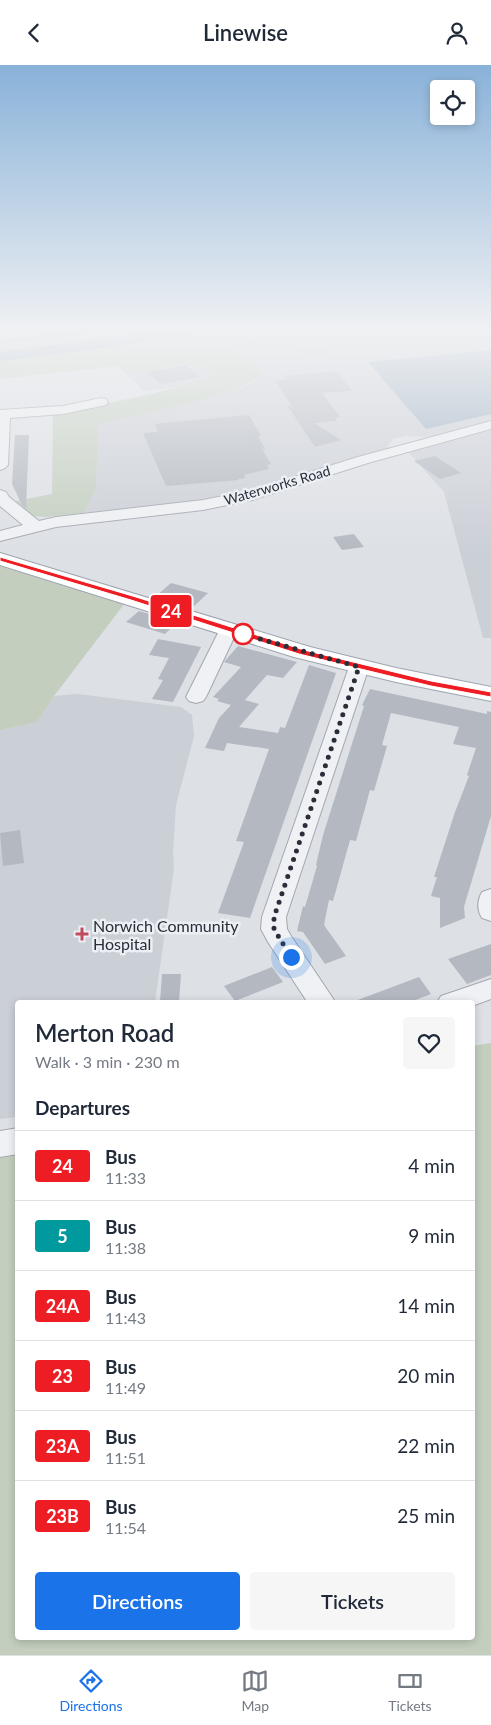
<!DOCTYPE html>
<html lang="en">
<head>
<meta charset="utf-8">
<style>
  body { margin:0; font-family:Lato,sans-serif; background:#f6f6f7; color:#1f2937; height:100vh; display:flex; flex-direction:column; font-size:19px; white-space:nowrap }
  * { box-sizing:border-box; margin:0 }
  p { font-size:16px; color:#747a83 }
  .icon { flex:none; width:28px; height:28px; fill:none; stroke:currentColor; stroke-width:2; stroke-linecap:round; stroke-linejoin:round }
  .map { position:relative; flex:1; overflow:hidden }
  .drawer { position:absolute; left:15px; top:935px; width:460px; height:640px; display:flex; flex-direction:column; background:#fff; border-radius:5px; box-shadow:0 2px 8px #0003 }
  .drawer>* { flex:none }
  .badge { padding:0 10px; border-radius:4px; font-size:18px; line-height:32px }
  .fabs { position:absolute; left:430px; top:15px; display:grid; gap:10px }
  .fabs a { display:grid; place-items:center; width:45px; height:45px; border-radius:5px; background:#fff; box-shadow:0 2px 8px #0003; font-size:25px }
  .you { position:absolute; width:25px; height:25px; margin:-12px; border:4px solid #fff; border-radius:50%; background:#1a73e8; box-shadow:0 0 0 8px #1a73e833 }
  .map>.badge { position:absolute; translate:-50% -50%; box-shadow:0 0 0 2px #fff }
  h2 { padding:0 20px; font-size:19px; line-height:45px }
  .round { display:grid; place-items:center; flex:none; width:52px; height:52px; border-radius:5px; background:#f6f6f7 }
  .summary { display:flex; align-items:center; justify-content:space-between; height:85px; padding:0 20px }
  h1 { font-size:24px; font-weight:600; line-height:38px }
  .action { display:flex; gap:10px; margin-top:auto; padding:10px 20px }
  .action a { flex:1; height:58px; border-radius:5px; background:#1a73e8; color:#fff; font-size:20px; font-weight:600; line-height:58px; text-align:center }
  .action a+a { background:#f6f6f7; color:#1f2937 }
  ul { padding:0; list-style:none }
  li { display:flex; align-items:center; gap:15px; height:70px; padding:0 20px; border-top:1px solid #e0e1e3 }
  li div { flex:1 }
  li b { display:block; font-size:19px }
  li em { font-style:normal }
  li .badge { min-width:55px; font-weight:700; text-align:center }
  header { display:flex; justify-content:space-between; align-items:center; height:65px; padding:0 20px; background:#fff; font-size:22px; font-weight:600 }
  .menu { display:flex; justify-content:space-around; align-items:center; height:70px; border-top:1px solid #e0e1e3; background:#fff; font-size:14px; color:#747a83 }
  .menu a { display:grid; justify-items:center; gap:2px }
  .menu .selected { color:#1a73e8 }
  .map>svg:first-child { display:block }
</style>
</head>
<body>
<header><svg class="icon" aria-label="back" viewBox="0 0 24 24"><path d="M15 5l-7 7 7 7"/></svg>Linewise<svg class="icon" aria-label="person" viewBox="0 0 24 24"><circle cx="12" cy="8" r="4"/><path d="M4 21q1-7 8-7t8 7"/></svg></header>
<div class="map">
<svg width="491" height="1590" viewBox="0 0 491 1590">
  <rect width="100%" height="100%" fill="#dde0e5"/>
  <path fill="#cbcfd6" d="M218,267H491V357L426,372L405,371L393,374L386,384L370,390L260,423L189,438L84,448L96,424L97,359L209,332L253,318L262,308L234,287Z
    M187,299L190,302L200,300L210,310L175,322L144,326L128,310Z
    M491,365V573H483L444,427L408,387Z
    M78,629L181,642L192,650L194,671L176,740L173,787L174,803L155,937L18,938L17,1052L0,1054V665L37,657L54,631Z"/>
  <path fill="#c3cebf" d="M0,267H218L234,287L263,308C250,328 126,353 98,359L96,424L84,448L46,452L30,451L16,436L52,429L53,347C105,338 161,331 210,310L200,300L190,302L187,299L128,310L118,301L0,314Z
    M305,268C318,268 331,267 341,277C332,292 296,292 286,278L294,270Z
    M0,497L128,534L54,631L37,657L0,665Z
    M491,978V1590H0V1093L17,1090L18,1572H472V981Z"/>
  <path fill="#9aaec2" d="M74,267H103L0,279V275Z
    M150,267H204L112,282L0,296V287Z
    M491,285V349L426,364L368,297Z"/>
  <path fill="#b4b9c1" d="M186,300L200,312L161,319L147,307Z
    M337,306L352,326L322,328L340,352L335,353L337,356L314,358L341,375L315,382L287,340L294,344L275,316L288,314L286,311Z
    M249,350L261,371H258L265,384H262L271,399L267,400L269,404L244,410L245,413L238,414L239,415L166,421L143,368L158,367L155,359Z
    M15,370H29L26,443L22,440L12,419Z
    M435,391L461,408L440,414L414,396Z
    M354,469L364,482L342,485L333,472Z
    M171,518L208,528L191,544L154,533Z
    M139,546L177,557L165,569L126,557Z
    M158,574L201,582L173,637L152,634L163,615L158,614L169,593L149,590Z
    M238,581L297,597L283,613L267,610L245,635L259,639L239,662L278,668L280,662L285,663L309,600L336,608L250,853L218,848L244,777L236,776L269,684L227,678L224,686L205,683L219,653L231,640L217,636L219,634L213,632L241,602L224,597Z
    M370,624L487,649V646L491,647V751L464,842L465,853L440,863V833L431,831L437,812H434L455,747L469,711L467,710L476,683L453,679L459,662L391,648L382,680L387,681L374,726L370,725L356,776L350,775L333,836L329,835L324,860L346,891L325,899L303,867L297,866L303,841L305,842L317,801L316,800L323,770L364,641L362,640Z
    M20,765L24,798L3,801L0,768Z
    M491,879V910L467,919L448,894Z
    M272,902L283,917L235,936L224,921Z
    M162,909H181L179,937H160Z
    M419,912L431,929L408,938H355V936Z"/>
  <g fill="none" stroke-linecap="round" stroke-linejoin="round">
    <g stroke="#a3a7ae" stroke-width="2">
      <path id="minor" d="M101,333L106,334L108,337L106,340L63,349L10,353L8,400L5,403L0,405V345L63,341Z
        M491,356V364L368,398L252,435L203,445L56,462L0,476V466L23,460L0,441V425L6,427L9,432L39,456L56,452L203,435L249,426L358,392Z
        M229,558L236,560L238,564L206,632L203,636L196,638L189,636L186,632L222,560Z
        M359,596L366,598L369,602L286,852L287,864L291,871L336,938H308L268,877L261,864L262,852L349,602L352,598Z
        M491,824V856L482,853C477,845 477,836 482,827Z
        M491,914V934L472,941V938H437L441,931Z
        M18,1063V1089L0,1092V1066Z"/>
    </g>
    <g stroke="#9da5b0" stroke-width="2">
      <path id="major" d="M0,488L310,582L396,603L491,622V636L396,617L294,592L0,500Z"/>
    </g>
    <use href="#minor" fill="#eff1f4" fill-rule="evenodd"/>
    <use href="#major" fill="#fff" fill-rule="evenodd"/>
  </g>
  <linearGradient id="sky" x2="0" y2="1"><stop stop-color="#89b2d9"/><stop offset="0.54" stop-color="#f0f1f3"/><stop offset="1" stop-color="#f0f1f3" stop-opacity="0"/></linearGradient>
  <rect width="491" height="490" fill="url(#sky)"/>
  <path fill="#ee1d23" stroke="#fff" d="M0,492L136,532L304,585L431,616L491,627V632L431,621L299,589L131,535L0,496Z"/>
  <g fill="none" stroke-linecap="round" stroke-linejoin="round">
    <path stroke="#282e3a" stroke-width="5" stroke-dasharray="0 9" d="M243,569L359,602L274,852V864L291,892"/>
  </g>
  <circle fill="#fff" stroke="#ee1d23" stroke-width="2.5" cx="243" cy="569" r="10"/>
  <path fill="#c04b5d" stroke="#eceff3" stroke-width="2" d="M79.5 861.5h5v5h5v5h-5v5h-5v-5h-5v-5h5z"/>
  <g text-anchor="middle" dominant-baseline="central" stroke-width="5" stroke-linejoin="round" paint-order="stroke">
    <g font-size="14" fill="#282e3a" stroke="#eceff3">
      <text transform="translate(277 420) rotate(-16)">Waterworks Road</text>
    </g>
    <g font-size="16" fill="#282e3a" stroke="#eceff3" text-anchor="start">
      <text x="93" y="860">Norwich Community<tspan x="93" dy="18">Hospital</tspan></text>
    </g>
  </g>
</svg>
<div class="fabs">
<a><svg class="icon" aria-label="locate" viewBox="0 0 24 24"><circle cx="12" cy="12" r="6"/><path d="M12 2v4M12 18v4M2 12h4M18 12h4"/></svg></a>
</div>
<div class="you" style="left:291px;top:892px"></div>
<b class="badge" style="left:171px;top:546px;background:#ee1d23;color:#fff">24</b>
<section class="drawer">
<div class="summary"><div><h1>Merton Road</h1><p>Walk · 3 min · 230 m</p></div><a class="round"><svg class="icon" aria-label="heart" viewBox="0 0 24 24"><path d="M12 20l-8-8c-3-5 5-10 8-4 3-6 11-1 8 4z"/></svg></a></div>
<h2>Departures</h2>
<ul>
<li><span class="badge" style="background:#ee1d23;color:#fff">24</span><div><b>Bus</b><p>11:33</p></div><em>4 min</em></li>
<li><span class="badge" style="background:#009a9e;color:#fff">5</span><div><b>Bus</b><p>11:38</p></div><em>9 min</em></li>
<li><span class="badge" style="background:#ee1d23;color:#fff">24A</span><div><b>Bus</b><p>11:43</p></div><em>14 min</em></li>
<li><span class="badge" style="background:#ee1d23;color:#fff">23</span><div><b>Bus</b><p>11:49</p></div><em>20 min</em></li>
<li><span class="badge" style="background:#ee1d23;color:#fff">23A</span><div><b>Bus</b><p>11:51</p></div><em>22 min</em></li>
<li><span class="badge" style="background:#ee1d23;color:#fff">23B</span><div><b>Bus</b><p>11:54</p></div><em>25 min</em></li>
</ul>
<div class="action"><a>Directions</a><a>Tickets</a></div>
</section>
</div>
<nav class="menu">
<a class="selected"><svg class="icon" aria-label="directions" viewBox="0 0 24 24"><path d="M12 3l9 9-9 9-9-9zM9 14v-3h6M13 9l2 2-2 2"/></svg>Directions</a>
<a><svg class="icon" aria-label="map" viewBox="0 0 24 24"><path d="M3 6l6-2 6 2 6-2v14l-6 2-6-2-6 2zM9 4v14M15 6v14"/></svg>Map</a>
<a><svg class="icon" aria-label="tickets" viewBox="0 0 24 24"><path d="M3 7h18v10H3zM15 7v10"/></svg>Tickets</a>
</nav>
</body>
</html>
